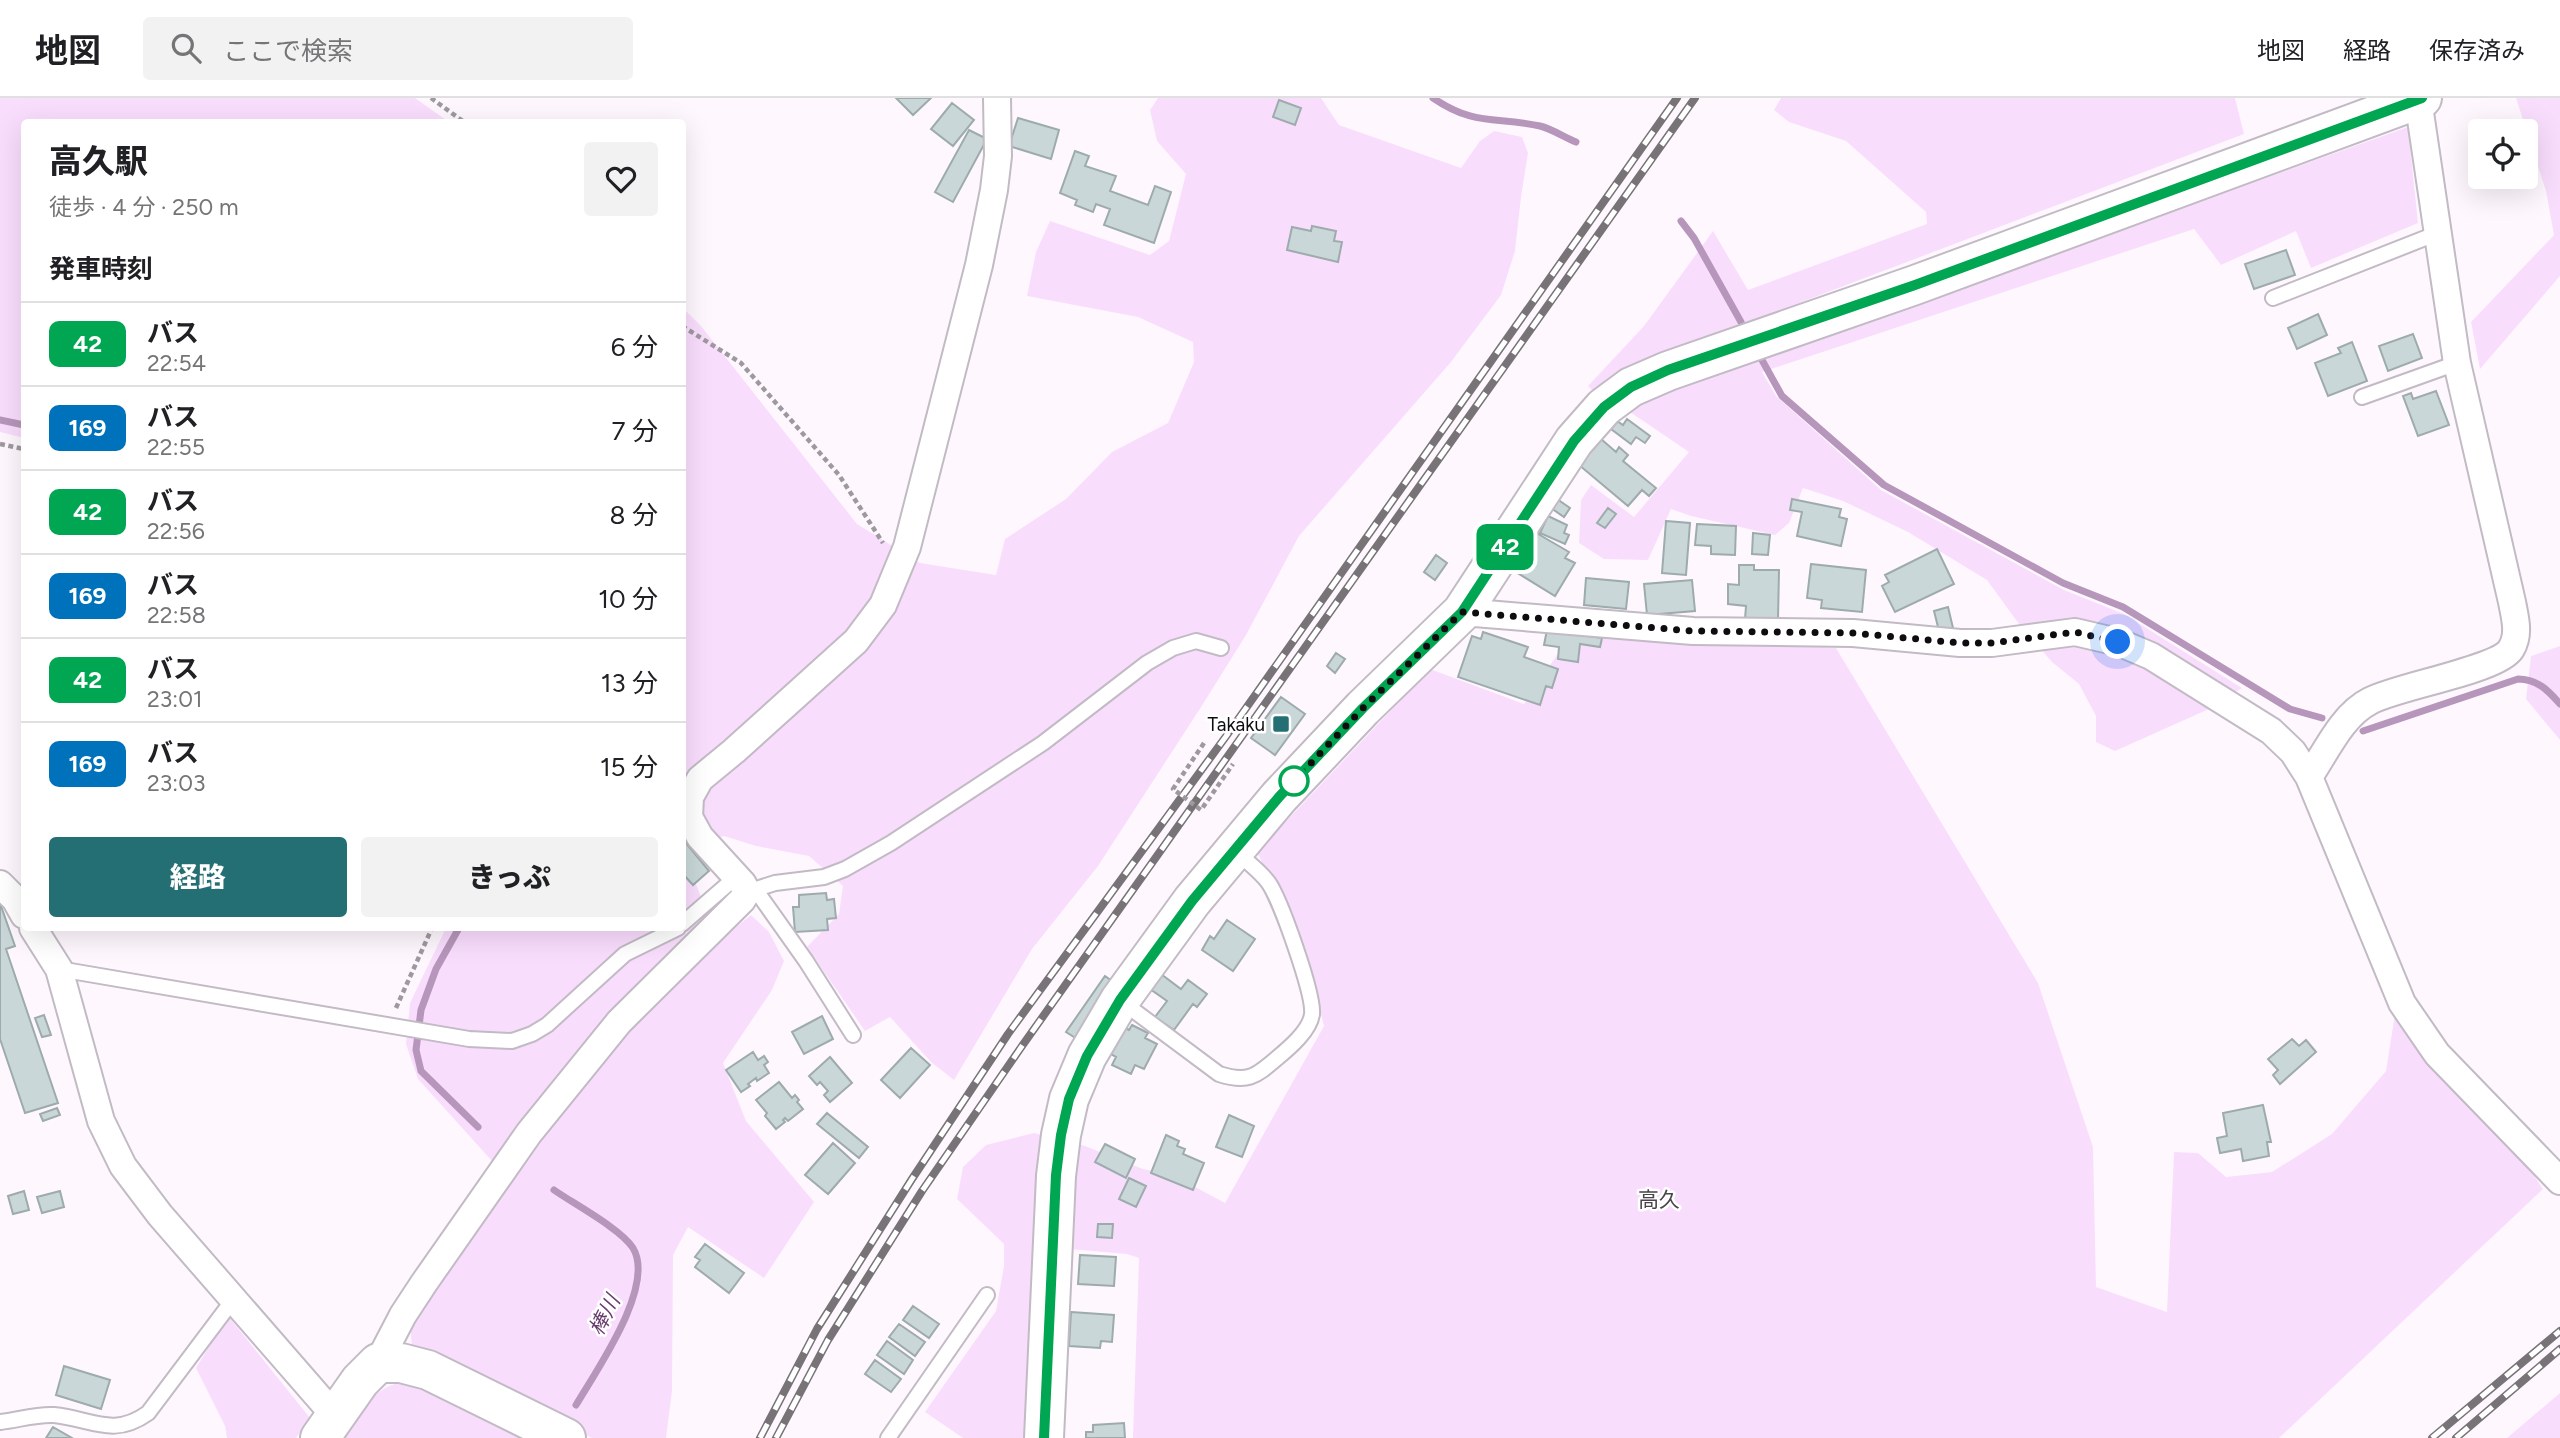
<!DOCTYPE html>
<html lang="ja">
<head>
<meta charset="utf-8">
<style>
  body { margin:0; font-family:Figtree,"Noto Sans JP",sans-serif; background:#f2f2f2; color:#202124; height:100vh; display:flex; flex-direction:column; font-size:26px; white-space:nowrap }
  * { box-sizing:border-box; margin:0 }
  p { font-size:23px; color:#757577 }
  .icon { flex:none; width:38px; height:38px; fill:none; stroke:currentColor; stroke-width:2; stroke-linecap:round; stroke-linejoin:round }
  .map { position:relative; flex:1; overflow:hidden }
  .details { position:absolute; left:21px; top:21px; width:665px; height:812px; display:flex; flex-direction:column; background:#fff; border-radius:7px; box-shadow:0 7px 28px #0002 }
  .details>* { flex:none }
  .badge { padding:0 14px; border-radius:10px; font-size:24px; line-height:46px }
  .buttons { position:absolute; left:2468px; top:21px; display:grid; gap:14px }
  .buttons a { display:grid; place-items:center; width:70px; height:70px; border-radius:7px; background:#fff; box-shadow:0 7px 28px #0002; font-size:35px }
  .you { position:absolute; width:35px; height:35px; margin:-18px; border:5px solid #fff; border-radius:50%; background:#1a73e8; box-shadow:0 0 0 10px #1a73e833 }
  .map>.badge { position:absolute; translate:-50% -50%; box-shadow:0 0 0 4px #fff }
  h2 { padding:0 28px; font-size:26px; line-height:63px }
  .round { display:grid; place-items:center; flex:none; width:74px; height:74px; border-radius:7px; background:#f2f2f2 }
  .summary { display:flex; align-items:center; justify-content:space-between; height:119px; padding:0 28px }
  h1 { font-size:33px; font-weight:800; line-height:52px }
  .action { display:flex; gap:14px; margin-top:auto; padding:14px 28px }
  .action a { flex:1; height:80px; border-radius:7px; background:#246f73; color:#fff; font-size:28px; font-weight:800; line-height:80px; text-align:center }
  .action a+a { background:#f2f2f2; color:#202124 }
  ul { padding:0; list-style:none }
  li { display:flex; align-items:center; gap:21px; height:84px; padding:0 28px; border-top:2px solid #e0e0e0 }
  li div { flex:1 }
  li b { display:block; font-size:26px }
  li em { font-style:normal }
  li .badge { min-width:77px; font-weight:700; text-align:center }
  header { display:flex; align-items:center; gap:42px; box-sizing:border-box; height:98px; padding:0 35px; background:#fff; border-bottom:2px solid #e0e0e0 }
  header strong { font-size:33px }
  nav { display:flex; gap:38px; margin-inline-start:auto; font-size:24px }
  .search { width:490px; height:63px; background:#f2f2f2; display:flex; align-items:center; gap:18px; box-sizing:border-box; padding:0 24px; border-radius:7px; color:#757577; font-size:26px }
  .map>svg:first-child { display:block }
</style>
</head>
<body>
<header>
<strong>地図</strong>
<div class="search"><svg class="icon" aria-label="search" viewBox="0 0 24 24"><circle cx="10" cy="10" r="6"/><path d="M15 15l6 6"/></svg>ここで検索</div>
<nav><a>地図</a><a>経路</a><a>保存済み</a></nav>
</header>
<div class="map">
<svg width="2560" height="1340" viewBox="0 0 2560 1340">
  <rect width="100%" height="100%" fill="#fef8fe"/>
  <path fill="#f9ddfd" d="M0,0H415L449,24H24V340L0,334Z
    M1158,0H1321L1339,27L1461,70L1480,43L1494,33L1522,39L1528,55L1521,99L1515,153L1501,197L1451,264L1299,438L1246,537L1203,606L1098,768L1032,851L954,982L931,964L890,919L865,933L807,849L839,816L843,788L809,758L756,748L724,738L690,748L695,784L710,821L731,833L751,817L769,834L784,863L772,892L723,965L746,1023L814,1104L764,1180L688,1129L673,1157L672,1293L666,1340H592L412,1249L410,1225L510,1083L418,981L406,946L410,905L446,830H682L683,210L701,228L857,426L920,465L996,477L1005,441L1066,401L1112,354L1168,325L1194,264L1193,244L1138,219L1027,198L1036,154L1050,123L1150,157L1169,143L1186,76L1157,43L1150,12Z
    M1781,0H2235L2244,36L1662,257L1596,296L1588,288L1644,228L1713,133L1748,192L1927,126L1926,114L1846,43L1789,24L1774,12Z
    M2516,0H2560V178L2480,271L2471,224L2554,137L2546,93Z
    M2408,29L2418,125L2311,170L2296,133L2221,167L2194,131L1762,274L1776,298L1881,392L2064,492L2124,516L2242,590L2209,611L2115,653L2096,644V618L2079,586L2052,564L2019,526L1987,482L1908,434L1843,403L1803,390L1789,425L1775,437L1691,418L1671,411L1648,462L1604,461L1579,445L1581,402L1591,387L1634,419L1689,354L1630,314L1663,290L1717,275Z
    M1575,530L1836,550L2038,885L2093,1049L2096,1189L2167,1214L2174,1054L2198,1055L2226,1079L2272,1074L2332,1036L2386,973L2395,916L2438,938L2543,1091L2279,1340H1133L1139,1160L1127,1156L1047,1149L1033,1340H963L925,1314L996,1213L1004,1168V1146L957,1101L963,1069L986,1047L1034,1035L1085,1048L1143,1071L1173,1077L1225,1105L1324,928L1304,849L1257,754L1430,571L1524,606Z
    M2560,548V642L2526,601L2531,558Z
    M228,1218L310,1320L296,1340H227L225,1328L196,1270Z
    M405,1284L430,1290L528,1340H341C358,1316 374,1287 405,1284Z
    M2560,1295V1340H2507Z"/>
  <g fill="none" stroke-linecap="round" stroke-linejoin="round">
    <path stroke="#b696bb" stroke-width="7" d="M1433,0C1476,29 1495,18 1540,28C1552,31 1564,39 1576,44
      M1681,123L1694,140L1741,224
      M1762,262L1782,298L1884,387L2063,485L2123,509L2290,611L2322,620
      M0,322L24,327
      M2363,633L2518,581C2537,581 2548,592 2560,606
      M459,830L436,871L421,912L416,952L421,973L478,1029
      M554,1092C574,1106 621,1131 633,1150C656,1188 596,1273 576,1307"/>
  </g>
  <path fill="#c9d7d8" stroke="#9dabac" stroke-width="2" d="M896,0H931L913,17Z
    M1279,2L1301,10L1295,27L1273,19Z
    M952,5L974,22L953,48L931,31Z
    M1018,20L1059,32L1051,61L1009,48Z
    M969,32L987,41L953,104L935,94Z
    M1075,53L1089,58L1085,68L1116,78L1110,93L1148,107L1155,88L1171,94L1154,145L1104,127L1110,111L1096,106L1093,114L1075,107L1077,102L1060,95Z
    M1312,128L1336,133L1334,143L1342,144L1338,164L1287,152L1292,129L1311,133Z
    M2286,152L2295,177L2254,191L2245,166Z
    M2318,216L2327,237L2297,251L2288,230Z
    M2413,236L2422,260L2388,273L2379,248Z
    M2352,244L2367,283L2328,298L2315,265L2341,255L2338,250Z
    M2436,293L2449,327L2418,338L2403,298L2411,295L2413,301Z
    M1627,321L1650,338L1645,345L1636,339L1631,346L1611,331L1617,323L1623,327Z
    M1601,341L1616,354L1619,349L1628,357L1623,363L1656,390L1649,398L1642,392L1628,408L1579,367Z
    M1557,401L1570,410L1564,419L1551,410Z
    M1792,401L1841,411L1839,419L1847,421L1841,448L1797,438L1802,414L1790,412Z
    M1608,410L1616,416L1605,430L1597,425Z
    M1548,418L1567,427L1564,435L1569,437L1565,446L1540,435Z
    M1666,423L1690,425L1686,477L1662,475Z
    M1697,426L1736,428L1735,457L1711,456V448L1695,447Z
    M1533,433L1569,454L1565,460L1575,465L1555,498L1511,471Z
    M1753,435L1770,437L1768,457L1752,456Z
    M1937,451L1954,486L1895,514L1882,488L1889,484L1885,477Z
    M1436,457L1447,465L1435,482L1424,474Z
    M1811,466L1866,472L1862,514L1821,510L1822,502L1807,500Z
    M1739,467H1754V472H1779L1778,522L1745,521L1746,508L1728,506V486L1739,487Z
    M1586,480L1629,484L1626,511L1584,507Z
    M1692,482L1695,513L1647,517L1644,486Z
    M1948,509L1953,530L1939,533L1934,513Z
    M1547,532L1602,540L1600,549L1580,546L1578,564L1558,561L1559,549L1544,547Z
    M1483,534L1528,549L1524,559L1558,571L1552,590L1546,588L1540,607L1458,579L1472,538L1481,541Z
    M1336,555L1345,561L1335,575L1327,568Z
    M1281,599L1305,616L1275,657L1251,640Z
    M686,745L709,773L693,787L682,775V749Z
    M826,795L827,802L834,801L836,820L827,821L828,832L795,834L793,809H799V797Z
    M0,805L15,848L6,851L58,1005L25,1015L0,941Z
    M1227,822L1255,841L1233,873L1202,852L1210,838L1214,841Z
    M1161,876L1181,891L1188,882L1207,896L1197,909L1193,906L1174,932L1155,919L1167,903L1150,891Z
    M1105,878L1115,885L1077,941L1066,934Z
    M44,917L51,937L42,939L35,920Z
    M822,918L833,941L804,956L792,934Z
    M1132,927L1148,935L1145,940L1157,946L1144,971L1135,967L1131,976L1112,967L1116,959L1107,954L1112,944L1116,947L1125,930L1129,932Z
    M2292,941L2299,948L2306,942L2316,954L2280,986L2273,977L2278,972L2268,961Z
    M911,950L930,967L900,1000L881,982Z
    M753,954L758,962L764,958L768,964L764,967L769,975L757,983L756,980L748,986L750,988L741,994L726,972Z
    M830,959L852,985L830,1004L824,997L828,993L820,984L817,987L809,978Z
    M779,984L792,1000L795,997L799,1002L797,1004L803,1011L788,1023L785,1020L783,1022L785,1024L776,1031L765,1018L767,1015L756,1002Z
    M2263,1007L2271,1044H2267L2269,1058L2243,1063L2241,1051L2220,1055L2217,1040L2227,1038L2223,1015Z
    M57,1010L60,1017L43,1023L40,1016Z
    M827,1015L868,1049L859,1060L817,1026Z
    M1229,1017L1254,1028L1242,1059L1216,1049Z
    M1166,1037L1179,1043L1177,1048L1185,1051L1183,1056L1204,1065L1193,1092L1151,1075Z
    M833,1045L855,1065L828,1096L805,1077Z
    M1105,1046L1135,1061L1126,1080L1095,1064Z
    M1129,1080L1146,1088L1136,1109L1119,1101Z
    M24,1093L29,1112L13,1116L8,1098Z
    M60,1093L64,1109L42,1115L37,1099Z
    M1098,1126H1113L1112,1140L1097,1139Z
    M705,1146L744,1175L729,1195L695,1169L700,1162L695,1159Z
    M1080,1157L1116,1159L1114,1188L1078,1186Z
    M913,1208L939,1226L929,1240L903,1222Z
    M1071,1214L1114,1217L1112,1244L1101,1243L1100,1250L1069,1248Z
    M899,1226L925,1244L915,1258L889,1239Z
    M887,1243L913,1262L904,1276L877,1257Z
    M875,1262L901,1281L891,1294L865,1276Z
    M64,1268L110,1282L101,1311L56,1297Z
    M1124,1325L1125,1340H1086V1334H1093V1327Z
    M53,1329L72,1340H46Z"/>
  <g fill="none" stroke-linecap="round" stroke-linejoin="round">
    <g stroke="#c2bac4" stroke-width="18">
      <path id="service" d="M2273,200L2438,135
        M2362,299L2457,265
        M755,791L806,863L853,937
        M747,794L775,785L824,779L845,771L891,745L1043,645L1147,565L1173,550L1196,543L1221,550
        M682,826L736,779
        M59,871L469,941L512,943L532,936L547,927L625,856L678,830
        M1121,903L1219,976C1247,985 1255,979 1276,961C1288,951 1310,933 1312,916C1314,896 1280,800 1268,784C1260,773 1247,764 1237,754
        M0,1324C18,1322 36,1316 54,1317C92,1321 113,1340 148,1315L233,1202
        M888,1340L987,1197"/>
    </g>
    <g stroke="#c2bac4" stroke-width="30">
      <path id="minor" d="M1462,514L1693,533L1853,535L1960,545H1992L2075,534L2118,544L2151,558L2271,633L2293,654L2309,679L2402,905L2437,956L2560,1083
        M2309,679C2326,654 2342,617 2370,603C2398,588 2498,572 2511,551C2520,536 2515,520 2512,504L2457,265L2418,1
        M0,786L15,801L24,817
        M33,830L59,871L101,1023L123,1068L160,1117L335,1318
        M378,1265L403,1217L424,1185L529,1035L619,924L742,802L747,794L743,786L700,739L689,719L690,699L700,681L734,653L856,543L883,507L907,449L979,167L994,92L998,58L997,0"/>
    </g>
    <g stroke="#c2bac4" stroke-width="42">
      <path id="secondary" d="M320,1340L360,1283L378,1265H401L428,1272L566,1340
        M1044,1340L1056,1078L1061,1037L1069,1001L1087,958L1120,902L1192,803L1279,699L1363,610L1462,514L1574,343L1604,309L1631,289L1668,273L1915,187L2422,0"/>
    </g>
    <path stroke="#9e999e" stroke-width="4.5" stroke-dasharray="5 3.5" stroke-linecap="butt" d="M431,0L464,24
      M682,228L741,265L839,377L883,445
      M0,346L24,351
      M396,910L432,830"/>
    <use href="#service" stroke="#fff" stroke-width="14"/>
    <use href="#minor" stroke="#fff" stroke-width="26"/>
    <use href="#secondary" stroke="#fff" stroke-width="38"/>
    <g stroke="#777377" stroke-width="8">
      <path id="rail" d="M760,1340L817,1231L912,1081L1008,936L1227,637L1677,0
        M776,1340L828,1242L922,1093L1022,948L1695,0
        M2432,1340L2560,1233
        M2456,1340L2560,1251"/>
    </g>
    <use href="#rail" stroke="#fff" stroke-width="5" stroke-dasharray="16" stroke-linecap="butt"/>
    <path stroke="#9e999e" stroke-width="4.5" stroke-dasharray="5 3.5" stroke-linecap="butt" d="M1204,645L1173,691L1201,712L1233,666"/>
  </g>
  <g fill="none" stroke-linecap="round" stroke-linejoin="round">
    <g stroke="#fff" stroke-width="16">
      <path id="line" d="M1044,1340L1056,1077L1061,1037L1069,1001L1087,958L1120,902L1192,803L1279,699L1363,610L1462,514L1574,343L1604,309L1631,289L1668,272L1915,187L2422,0"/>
    </g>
    <use href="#line" stroke="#00a651" stroke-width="10"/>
    <path stroke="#0f0c0f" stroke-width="7" stroke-dasharray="0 12.6" d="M1294,683L1363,610L1462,514L1693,533L1853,535L1960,545H1992L2075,534L2118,544"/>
  </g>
  <rect fill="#246f73" stroke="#fff" stroke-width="2.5" x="1272" y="617" width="18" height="18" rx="3.5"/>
  <circle fill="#fff" stroke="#00a651" stroke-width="3.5" cx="1294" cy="683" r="14"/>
  <g text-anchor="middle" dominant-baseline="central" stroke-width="5" stroke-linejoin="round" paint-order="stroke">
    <g font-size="19" fill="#0f0c0f" stroke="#fff" text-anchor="end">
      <text x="1265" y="626">Takaku</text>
    </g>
    <g font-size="21" fill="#49434a" stroke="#fff">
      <text x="1659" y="1101">高久</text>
    </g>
    <g font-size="21" font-style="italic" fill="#683d6e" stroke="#fff">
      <text transform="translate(604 1217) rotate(-63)">棒川</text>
    </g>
  </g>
</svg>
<div class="buttons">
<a><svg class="icon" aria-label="locate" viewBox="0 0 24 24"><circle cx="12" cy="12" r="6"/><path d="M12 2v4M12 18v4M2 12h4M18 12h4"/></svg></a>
</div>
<div class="you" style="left:2118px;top:544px"></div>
<b class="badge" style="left:1505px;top:449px;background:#00a651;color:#fff">42</b>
<section class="details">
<div class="summary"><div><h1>高久駅</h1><p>徒歩 · 4 分 · 250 m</p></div><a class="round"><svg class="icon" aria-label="heart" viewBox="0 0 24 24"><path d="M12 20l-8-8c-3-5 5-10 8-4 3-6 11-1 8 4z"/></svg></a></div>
<h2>発車時刻</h2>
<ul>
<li><span class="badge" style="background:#00a651;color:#fff">42</span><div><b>バス</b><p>22:54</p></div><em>6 分</em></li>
<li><span class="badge" style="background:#0072bc;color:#fff">169</span><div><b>バス</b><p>22:55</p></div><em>7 分</em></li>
<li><span class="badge" style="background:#00a651;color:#fff">42</span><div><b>バス</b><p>22:56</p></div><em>8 分</em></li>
<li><span class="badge" style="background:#0072bc;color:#fff">169</span><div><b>バス</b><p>22:58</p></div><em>10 分</em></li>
<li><span class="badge" style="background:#00a651;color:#fff">42</span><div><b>バス</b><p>23:01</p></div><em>13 分</em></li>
<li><span class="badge" style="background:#0072bc;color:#fff">169</span><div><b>バス</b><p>23:03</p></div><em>15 分</em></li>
</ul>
<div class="action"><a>経路</a><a>きっぷ</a></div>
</section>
</div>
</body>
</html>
